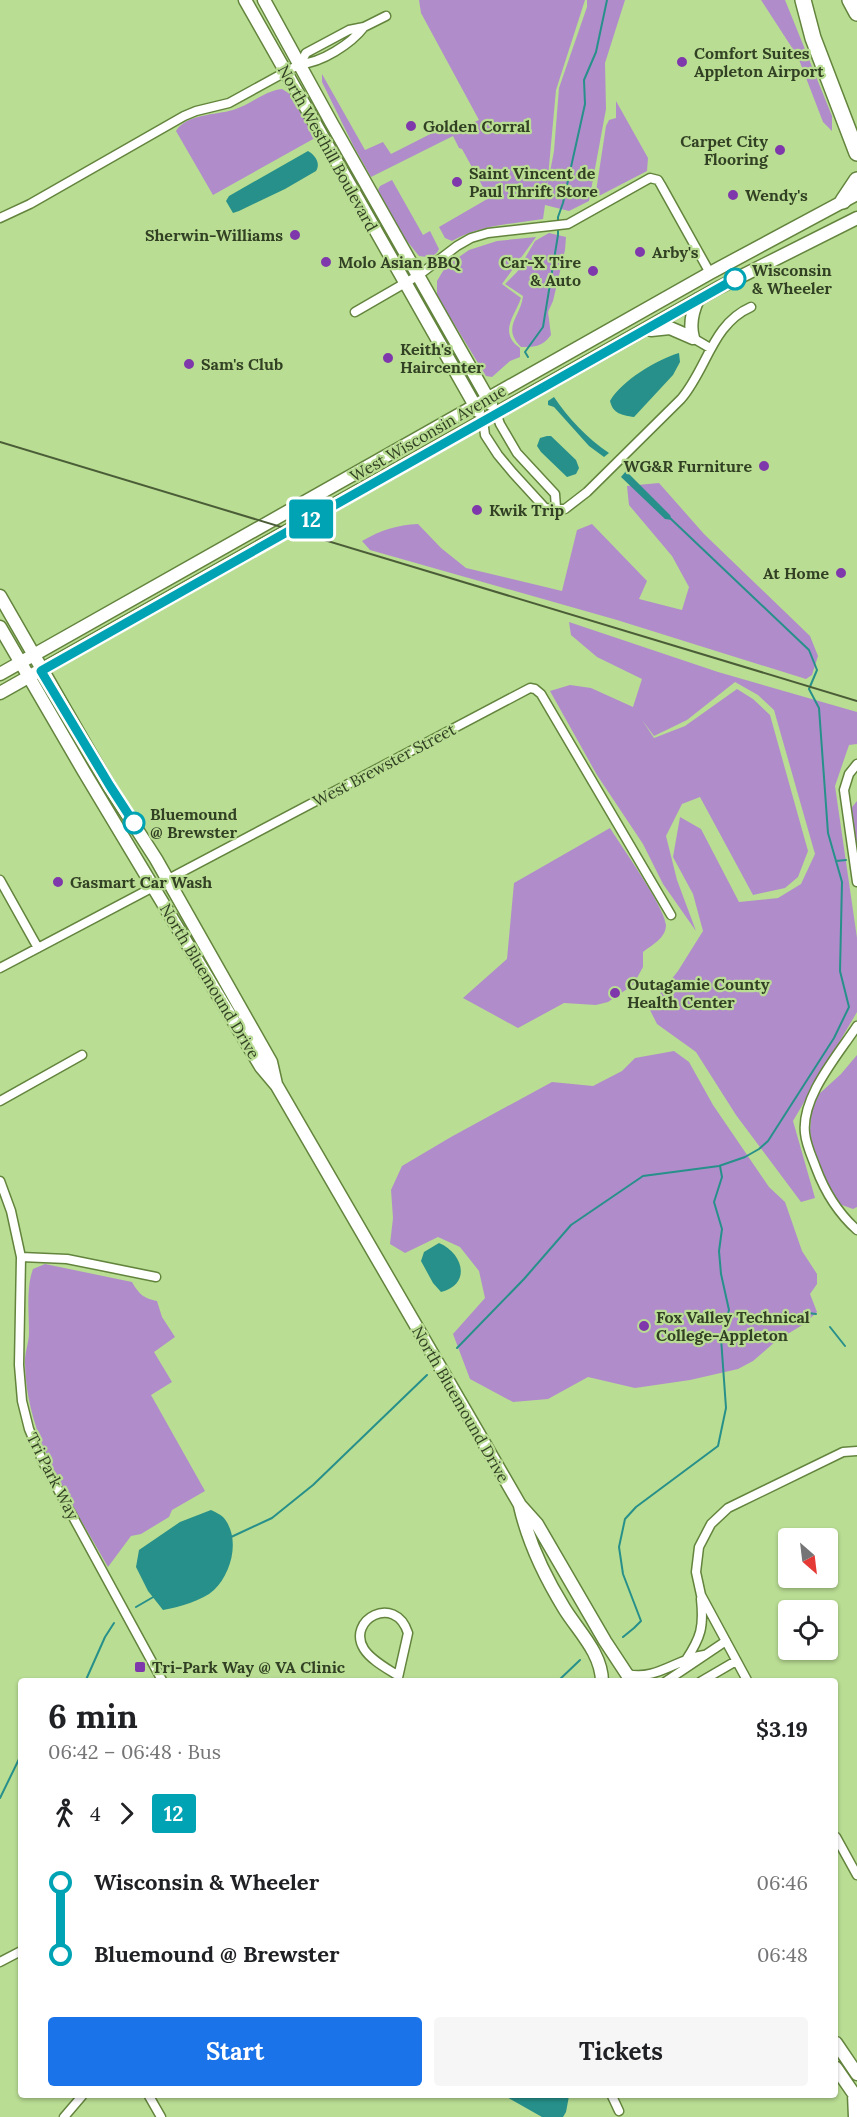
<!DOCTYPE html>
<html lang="en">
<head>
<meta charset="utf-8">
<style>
  body { margin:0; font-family:Lora,serif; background:#f6f6f6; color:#202124; height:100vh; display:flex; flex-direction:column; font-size:22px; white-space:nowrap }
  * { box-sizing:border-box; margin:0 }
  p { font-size:20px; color:#757577 }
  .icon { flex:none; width:33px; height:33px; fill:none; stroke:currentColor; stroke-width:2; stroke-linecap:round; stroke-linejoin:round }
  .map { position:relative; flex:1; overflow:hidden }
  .panel { position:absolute; left:18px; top:1678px; width:820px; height:420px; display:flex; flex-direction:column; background:#fff; border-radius:6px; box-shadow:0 2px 4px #0004 }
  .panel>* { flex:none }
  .badge { padding:0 12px; border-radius:4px; font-size:21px; line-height:39px }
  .needle { width:39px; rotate:152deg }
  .fabs { position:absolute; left:778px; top:1528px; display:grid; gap:12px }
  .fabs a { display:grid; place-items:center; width:60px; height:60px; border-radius:6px; background:#fff; box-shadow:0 2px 4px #0004; font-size:30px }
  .map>.badge { position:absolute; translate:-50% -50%; box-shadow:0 0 0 3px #fff }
  .legs { display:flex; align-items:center; gap:9px; height:66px; padding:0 30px; font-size:20px }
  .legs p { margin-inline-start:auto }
  .headline { display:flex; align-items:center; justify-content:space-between; height:102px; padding:0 30px }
  h1 { font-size:33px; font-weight:800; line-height:45px }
  .cta { display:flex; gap:12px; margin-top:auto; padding:12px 30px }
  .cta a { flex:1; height:69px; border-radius:6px; background:#1a73e8; color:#fff; font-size:24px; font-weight:800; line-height:69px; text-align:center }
  .cta a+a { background:#f6f6f6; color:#202124 }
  ul { padding:0 30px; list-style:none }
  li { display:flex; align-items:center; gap:21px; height:72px; font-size:22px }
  li i { display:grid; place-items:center; width:9px; height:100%; margin:0 8px; background:currentColor }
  li i::after { content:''; width:15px; height:15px; margin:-8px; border:4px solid; border-radius:50%; background:#fff }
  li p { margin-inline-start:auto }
  li:first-child i { background:linear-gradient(#0000 50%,currentColor 0) }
  li:last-child i { background:linear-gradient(currentColor 50%,#0000 0) }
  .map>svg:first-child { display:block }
</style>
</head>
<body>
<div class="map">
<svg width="857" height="2117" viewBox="0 0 857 2117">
  <rect width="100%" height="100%" fill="#b9dd93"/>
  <path fill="#b08ccb" d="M419,0H585L556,90L547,188L554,151L559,88L587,7V0H625L605,63L606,109L589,201L569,211L545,205L543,219C511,224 481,225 452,241L445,238L439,227L489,198L462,149L459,148L453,136L371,177L354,147L322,82V74L365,150L383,142L391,154L454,122L459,129L479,120L421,13Z
    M761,0H785L832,116V131L823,122L798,57Z
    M282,89L290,94L315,138L213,195L176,131C186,114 216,115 233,110C250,105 264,91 282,89Z
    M616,101L648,158L647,171L595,198L606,126L609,120L616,118Z
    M392,180L423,235L430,231L439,249C435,258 427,257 419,256L403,236L378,190L380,186Z
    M549,233L566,237L565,250L553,301L548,312L551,335C542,347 535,347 521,347C501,327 521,317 523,296L505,284L517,272L535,241Z
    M536,237L502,284L521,298C515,316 498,332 520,348V357L510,361L492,377L486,376L437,296V281L446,266L469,250L497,241Z
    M659,483L704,534L810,636L818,656L812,675L806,679L617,620L370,550L362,541C381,530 397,525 418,524L441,548L466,568L562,591L577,530L592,524L647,581L639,599L682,610L689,587L672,556L629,505L627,486Z
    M569,622L718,672L857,712V744L849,745L835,786L857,938V1012L793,1121L815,1198L801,1202L736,1115L696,1052L657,1024L649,1008L678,971L703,931L693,894L673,857L680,817L701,829L739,902L778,898L801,884L815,854L774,710L758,695L735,682L687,720L654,736L642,720L654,738L685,726L737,689L753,699L770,715L808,851L798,877L785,888L753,895L700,797L682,804L666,836L677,880L696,931L663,884L643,844L597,775L550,691L570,685L591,688L633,707L642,679L597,657L571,635Z
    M857,801V848L849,811Z
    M610,828C621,846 665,907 666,925C666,938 652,945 643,952V967L633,985L608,1002L596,1005L564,1003L518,1028L463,998L507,959L514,883Z
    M674,1051L689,1062L713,1105L769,1187L785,1202L802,1251L817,1274V1284L810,1294L817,1312L804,1324L776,1341L753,1361L738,1369L690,1380L635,1388L588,1377L548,1399L513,1402L470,1379L453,1334L485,1298L479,1271L460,1247L438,1237L405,1253L390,1244L393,1218L391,1190L402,1166L451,1137L552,1082L593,1086L622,1071L635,1058Z
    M857,1055V1207L853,1209L839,1204L831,1192L813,1149L810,1131L812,1108L819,1094L841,1074Z
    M45,1264L132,1282C139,1294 143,1298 157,1301L162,1317L175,1337L154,1352L172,1382L151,1395L205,1491L172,1510L169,1517L141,1534L131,1536L108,1567C72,1503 27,1440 25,1365C24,1354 29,1343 29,1333C29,1312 26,1288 33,1269Z"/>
  <path fill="#27908a" d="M308,151C315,155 321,163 316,171L285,189L239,211L233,213L226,201L229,196Z
    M679,353L680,362L673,375L634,417C622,415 613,414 610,401C621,381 658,359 679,353Z
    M554,397C568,418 587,438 609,453L604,457L589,446L554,407L548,405V401Z
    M547,436H551L576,460L579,468L576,474L567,477L541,452L537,446L540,438Z
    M626,471L670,515L672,520L665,519L621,477Z
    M439,1243C463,1253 472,1284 441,1292L433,1283L421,1261L424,1252Z
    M211,1510C215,1512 220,1514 223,1517C241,1537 232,1573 214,1590C202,1601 179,1607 163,1610L148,1591L136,1567L139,1550L180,1522Z
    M505,2096H569L566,2112L563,2117H542Z"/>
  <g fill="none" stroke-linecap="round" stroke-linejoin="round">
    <path stroke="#27908a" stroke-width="2" d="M528,357L525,352L543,327L558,235V217L563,203L585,104L584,80L596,52L607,0
      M836,861L846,860
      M808,1313L816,1314
      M830,1327L845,1346
      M457,1348L524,1279L571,1225L643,1176L719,1166L745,1157L759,1149L768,1141L834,1038L849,1007L840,971L842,882L828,833L819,708L809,689L817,670L809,650L671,519
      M229,1538L272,1518L313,1485L427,1375
      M136,1607L155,1596
      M623,1637L634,1628L641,1621L623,1574L619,1547L625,1519L636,1507L718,1446L726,1408L721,1338L729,1310L721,1274L719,1251L722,1229L714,1202L722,1177L720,1166
      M85,1682L105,1637L114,1623
      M557,1682L580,1660
      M0,1798L21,1755"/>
    <g stroke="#63843d" stroke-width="11">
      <path id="street" d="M300,64L306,53L349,30L364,27L386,16
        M0,218L30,204L184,116L196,111L229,103L300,64C321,63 351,44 364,27
        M355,312L419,275L457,246L471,238L488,233L568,224L650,178L658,180L661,185L710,273
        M693,338L710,348
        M496,413L500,424L517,453L555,494L556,508
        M483,420L485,435L498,455L513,473L545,508L565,509L587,492L681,399C707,369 712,324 751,307
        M857,764L849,774L844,790L857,882
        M0,880L38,948
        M0,968L530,688L535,689L541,694L671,915
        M857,1026C838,1055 801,1097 805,1133C806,1145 812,1157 816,1168C825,1192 838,1213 857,1230
        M0,1101L82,1055
        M0,1181L11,1211L21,1257L19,1365L22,1401L29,1429L43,1462L163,1682
        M21,1257L67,1259L156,1277
        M686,1660C701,1637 704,1627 701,1599
        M627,1674C656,1681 676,1659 704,1655
        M397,1682L408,1633C395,1593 346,1620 364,1649C371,1660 386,1668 397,1675
        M665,1682L726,1641
        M700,1682L736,1661
        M748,1682L701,1595L696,1572L699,1547L711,1524L728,1508L843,1452L857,1451
        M836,1837L857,1875
        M0,1962L21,1951
        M149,2096L161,2117
        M612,2096L619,2111
        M64,2117L82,2096"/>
    </g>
    <g stroke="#63843d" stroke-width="15">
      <path id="secondary" d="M245,0L478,411
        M264,0L331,122L491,404
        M651,330L670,328L693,338
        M693,338C689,324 692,312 698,299
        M0,596L109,786L156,859L271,1062L276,1084
        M0,627L83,770L261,1067L277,1086L520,1505L537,1524L605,1641L632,1682
        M0,674L710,273L857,194
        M0,693L718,288L857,218
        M520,1506C528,1541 545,1577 564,1608C578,1631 602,1653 602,1682
        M836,2043L857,2074
        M836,2068L854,2094L855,2117"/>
    </g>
    <g stroke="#63843d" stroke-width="18">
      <path id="highway" d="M803,0L813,38L857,153
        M850,0L857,13
        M843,201L857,180"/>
    </g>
    <use href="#street" stroke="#fff" stroke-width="8"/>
    <use href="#secondary" stroke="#fff" stroke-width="12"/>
    <use href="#highway" stroke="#fff" stroke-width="15"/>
    <path stroke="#4b5d37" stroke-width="2" d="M0,442L857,701"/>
  </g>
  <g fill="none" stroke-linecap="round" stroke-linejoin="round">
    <g stroke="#fff" stroke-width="14">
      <path id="line-1" d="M134,823L110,786L41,671L735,279"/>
    </g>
    <use href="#line-1" stroke="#00a3b4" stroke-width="9"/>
  </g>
  <g fill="#7f38ab" stroke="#b9dd93" stroke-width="2">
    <circle cx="682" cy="62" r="6"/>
    <circle cx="411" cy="126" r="6"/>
    <circle cx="780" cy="150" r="6"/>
    <circle cx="457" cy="182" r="6"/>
    <circle cx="733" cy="195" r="6"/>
    <circle cx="295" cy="235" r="6"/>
    <circle cx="640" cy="252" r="6"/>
    <circle cx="326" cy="262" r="6"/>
    <circle cx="593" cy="271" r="6"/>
    <circle cx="388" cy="358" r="6"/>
    <circle cx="189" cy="364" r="6"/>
    <circle cx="764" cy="466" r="6"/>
    <circle cx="477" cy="510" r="6"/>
    <circle cx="841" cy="573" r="6"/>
    <circle cx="58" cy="882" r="6"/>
    <circle cx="615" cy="993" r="6"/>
    <circle cx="644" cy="1326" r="6"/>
    <rect x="134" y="1661" width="12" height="12" rx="3"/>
  </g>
  <g fill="#fff" stroke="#00a3b4" stroke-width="3">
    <circle cx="735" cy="279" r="10"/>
    <circle cx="134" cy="823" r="10"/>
  </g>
  <g text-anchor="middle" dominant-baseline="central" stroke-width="4.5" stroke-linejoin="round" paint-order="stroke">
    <g font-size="16" font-weight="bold" fill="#324123" stroke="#b9dd93" text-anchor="start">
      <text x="694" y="53">Comfort Suites<tspan x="694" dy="18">Appleton Airport</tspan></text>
      <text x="423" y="126">Golden Corral</text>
      <text x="768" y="141" text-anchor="end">Carpet City<tspan x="768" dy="18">Flooring</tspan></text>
      <text x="469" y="173">Saint Vincent de<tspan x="469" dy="18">Paul Thrift Store</tspan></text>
      <text x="745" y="195">Wendy's</text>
      <text x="283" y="235" text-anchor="end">Sherwin-Williams</text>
      <text x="652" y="252">Arby's</text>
      <text x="338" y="262">Molo Asian BBQ</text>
      <text x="581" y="262" text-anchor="end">Car-X Tire<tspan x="581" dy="18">&amp; Auto</tspan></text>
      <text x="400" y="349">Keith's<tspan x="400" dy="18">Haircenter</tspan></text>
      <text x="201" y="364">Sam's Club</text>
      <text x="752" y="466" text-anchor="end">WG&amp;R Furniture</text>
      <text x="489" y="510">Kwik Trip</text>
      <text x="829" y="573" text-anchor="end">At Home</text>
      <text x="70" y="882">Gasmart Car Wash</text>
      <text x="627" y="984">Outagamie County<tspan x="627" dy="18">Health Center</tspan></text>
      <text x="656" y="1317">Fox Valley Technical<tspan x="656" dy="18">College-Appleton</tspan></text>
      <text x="152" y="1667">Tri-Park Way @ VA Clinic</text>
    </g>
    <g font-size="16" fill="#324123" stroke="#b9dd93">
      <text transform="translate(328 148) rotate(61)">North Westhill Boulevard</text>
      <text transform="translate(428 433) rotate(-30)">West Wisconsin Avenue</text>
      <text transform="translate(384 765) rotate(-28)">West Brewster Street</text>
      <text transform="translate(210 981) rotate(59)">North Bluemound Drive</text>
      <text transform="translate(461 1404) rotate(60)">North Bluemound Drive</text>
      <text transform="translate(53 1476) rotate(63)">Tri Park Way</text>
    </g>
    <g font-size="16" font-weight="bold" fill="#324123" stroke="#b9dd93" text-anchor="start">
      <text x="752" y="270">Wisconsin<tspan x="752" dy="18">&amp; Wheeler</tspan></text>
      <text x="150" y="814">Bluemound<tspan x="150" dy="18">@ Brewster</tspan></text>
    </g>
  </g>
</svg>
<div class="fabs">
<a><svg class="needle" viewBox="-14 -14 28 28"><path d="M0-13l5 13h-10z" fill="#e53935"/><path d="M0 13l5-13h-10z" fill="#757577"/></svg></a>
<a><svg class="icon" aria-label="locate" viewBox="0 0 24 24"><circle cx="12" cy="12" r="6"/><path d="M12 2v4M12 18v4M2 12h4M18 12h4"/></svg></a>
</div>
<b class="badge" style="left:311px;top:519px;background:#00a3b4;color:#fff">12</b>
<section class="panel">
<div class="headline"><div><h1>6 min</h1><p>06:42 – 06:48 · Bus</p></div><b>$3.19</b></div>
<div class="legs"><svg class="icon" aria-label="walk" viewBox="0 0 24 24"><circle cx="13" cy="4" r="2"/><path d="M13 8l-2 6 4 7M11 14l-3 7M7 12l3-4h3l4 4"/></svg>4<svg class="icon" aria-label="forward" viewBox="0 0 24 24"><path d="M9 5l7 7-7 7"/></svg><b class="badge" style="background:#00a3b4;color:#fff">12</b></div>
<ul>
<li><i style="color:#00a3b4"></i><b>Wisconsin &amp; Wheeler</b><p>06:46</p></li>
<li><i style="color:#00a3b4"></i><b>Bluemound @ Brewster</b><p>06:48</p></li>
</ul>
<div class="cta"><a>Start</a><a>Tickets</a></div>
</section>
</div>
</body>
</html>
